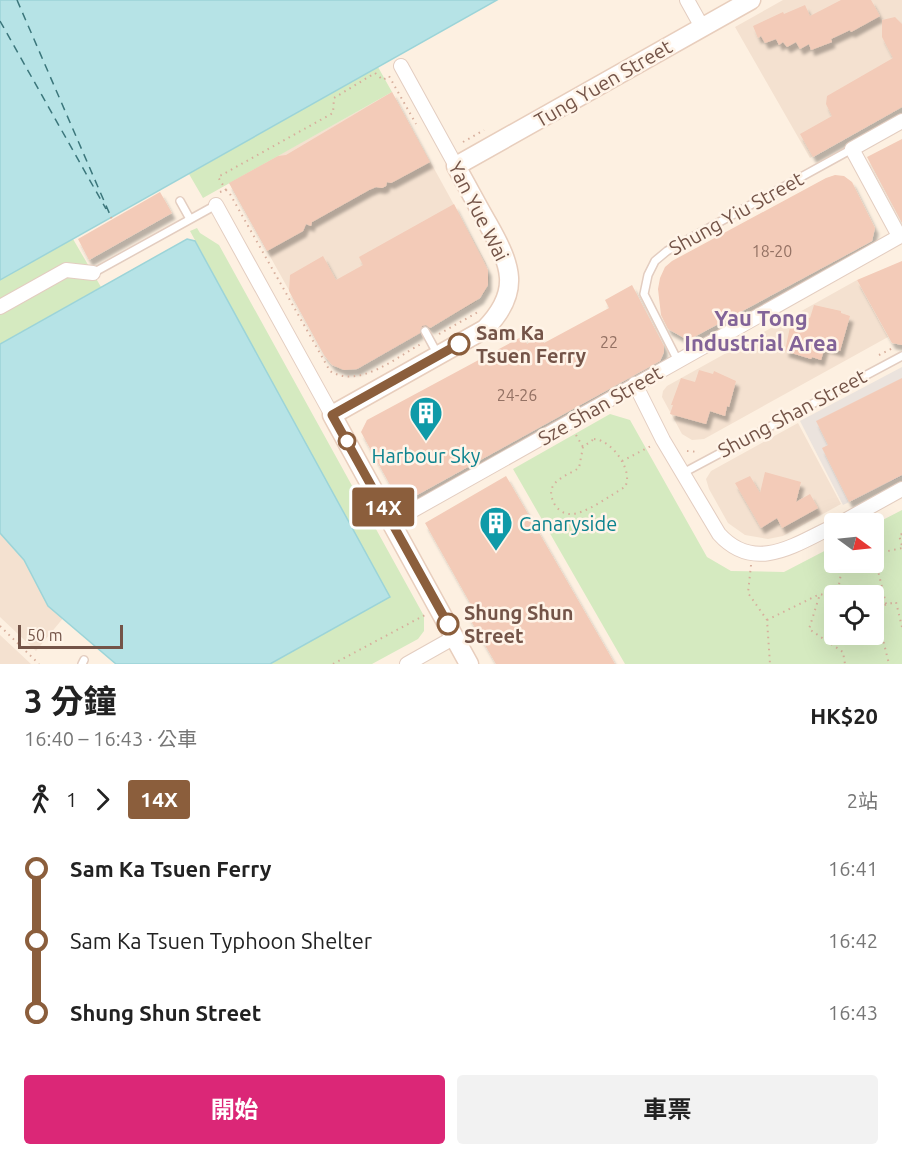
<!DOCTYPE html>
<html lang="zh-TW">
<head>
<meta charset="utf-8">
<style>
  body { margin:0; font-family:Ubuntu,"Noto Sans TC",sans-serif; background:#f2f2f2; color:#222; height:100vh; display:flex; flex-direction:column; font-size:22px; white-space:nowrap }
  * { box-sizing:border-box; margin:0 }
  p { font-size:20px; color:#767676 }
  .icon { flex:none; width:33px; height:33px; fill:none; stroke:currentColor; stroke-width:2; stroke-linecap:round; stroke-linejoin:round }
  .map { position:relative; height:664px; overflow:hidden }
  .panel { display:flex; flex-direction:column; background:#fff; flex:1 }
  .panel>* { flex:none }
  .badge { padding:0 12px; border-radius:4px; font-size:21px; line-height:39px }
  .needle { width:39px; rotate:105deg }
  .tools { position:absolute; left:824px; top:513px; display:grid; gap:12px }
  .tools a { display:grid; place-items:center; width:60px; height:60px; border-radius:6px; background:#fff; box-shadow:0 6px 24px #0002; font-size:30px }
  .scale { position:absolute; left:18px; bottom:15px; width:105px; box-sizing:border-box; padding-left:6px; border:3px solid #745448; border-top:0; font-size:16px; line-height:21px; white-space:nowrap; color:#745448; -webkit-text-stroke:4px #fff4e8; paint-order:stroke }
  .map>.badge { position:absolute; translate:-50% -50%; box-shadow:0 0 0 3px #fff }
  .legs { display:flex; align-items:center; gap:9px; height:66px; padding:0 24px; font-size:20px }
  .legs p { margin-inline-start:auto }
  .headline { display:flex; align-items:center; justify-content:space-between; height:102px; padding:0 24px }
  h1 { font-size:33px; font-weight:700; line-height:45px }
  .primary-button { display:flex; gap:12px; margin-top:auto; padding:12px 24px }
  .primary-button a { flex:1; height:69px; border-radius:6px; background:#db2777; color:#fff; font-size:24px; font-weight:700; line-height:69px; text-align:center }
  .primary-button a+a { background:#f2f2f2; color:#222 }
  ul { padding:0 24px; list-style:none }
  li { display:flex; align-items:center; gap:21px; height:72px; font-size:22px }
  li i { display:grid; place-items:center; width:9px; height:100%; margin:0 8px; background:currentColor }
  li i::after { content:''; width:15px; height:15px; margin:-8px; border:4px solid; border-radius:50%; background:#fff }
  li p { margin-inline-start:auto }
  li:first-child i { background:linear-gradient(#0000 50%,currentColor 0) }
  li:last-child i { background:linear-gradient(currentColor 50%,#0000 0) }
  .map>svg:first-child { display:block }
</style>
</head>
<body>
<div class="map">
<svg width="902" height="664" viewBox="0 0 902 664">
  <defs>
    <filter id="shadow"><feDropShadow dx="3.5" dy="6" stdDeviation="1.5" flood-color="#0004"/></filter>
  </defs>
  <rect width="100%" height="100%" fill="#fdf0e1"/>
  <path fill="#f4e1d0" d="M783,0H902V107L810,158L735,27Z
    M392,92L486,263L489,278L488,285L485,292L474,303L357,369L344,370L338,368L328,360L229,183Z
    M857,280L888,337L704,439L692,440L682,434L662,397L663,391L667,386Z
    M798,423L841,504L783,536L768,539L745,535L728,523L709,489L706,479L711,471Z
    M0,518L64,617L36,651L0,617Z
    M0,635L31,664H0Z"/>
  <path fill="#ebe3dd" d="M902,367V476L843,505L800,421Z"/>
  <path fill="#d5eac0" fill-rule="evenodd" d="M378,67L392,92L203,198L189,174Z
    M197,228L200,233L219,245L424,616V631L418,639L372,664H270L389,597L190,231Z
    M73,239L101,287L0,344V280Z
    M610,414L630,420L707,557L731,571L784,572L834,546V562H873V525L902,510V664H625L513,469ZM834,596H873V634H834Z"/>
  <path fill="#b6e3e6" stroke="#9cd4d8" stroke-width="1.5" d="M0,0H497L0,280Z
    M187,239L195,241L390,597L270,664H116L48,606L24,560L0,533V344Z"/>
  <g fill="none" stroke-linecap="round" stroke-linejoin="round">
    <path stroke="#3b767b" stroke-width="1.5" stroke-dasharray="8 6" stroke-linecap="butt" d="M17,0L111,217
      M0,21L106,209"/>
  </g>
  <path fill="#f3cbb8" filter="url(#shadow)" d="M841,0H871L880,16L851,32L850,30L831,39L832,42L811,50L809,44L800,49L796,42L787,47L783,42L779,45L776,39L765,43L761,36L758,38L753,26L783,12L784,14L805,5L810,16Z
    M895,17L902,24V107L813,157L800,134L832,116L826,104L827,96L893,58L882,37V20Z
    M392,92L430,162L391,183L387,182L386,186L382,188L376,187L369,190L312,222L311,226L306,224L303,231L267,251L229,183L278,156L286,155Z
    M902,139V223L867,157Z
    M835,175L844,176L852,182L875,228L872,241L694,337L686,339L668,329L661,315L658,289L660,278L665,267L672,261L826,178Z
    M160,192L172,213L89,260L78,239Z
    M454,204L488,270V285L480,298L430,328L426,325L422,326L420,333L357,369L344,370L332,365L324,355L289,291L290,275L323,256L336,280L363,265L359,257Z
    M902,261V345L892,343L857,280Z
    M632,285L664,346V352L660,361L408,500L395,494L361,432L367,420L523,336L527,344L540,336L544,343L609,308L605,300Z
    M814,305L841,311V313L850,316L840,351L825,347L821,360L812,357L811,359L785,351L790,327L792,328L796,314L810,318Z
    M699,370L713,374L714,371L736,381L729,407L727,406L725,416L710,411L706,424L670,414L673,405H671L681,378L695,382Z
    M902,378V475L849,502L822,448L828,445L816,421Z
    M765,472L801,482L796,502L810,494L818,508L782,528L777,518L761,528L735,483L750,476L760,493Z
    M506,476L556,562L615,664H496L467,614L474,610L425,523Z"/>
  <g fill="none" stroke-linecap="round" stroke-linejoin="round">
    <g stroke="#e3cdc0" stroke-width="10">
      <path id="lane" d="M180,201L190,219
        M93,273L216,205
        M425,331L438,355
        M678,361L644,294L648,275L655,261L667,251L852,149
        M683,473L902,356
        M82,664L84,660"/>
    </g>
    <g stroke="#e3cdc0" stroke-width="16">
      <path id="street" d="M687,0L702,27
        M401,66L456,166
        M216,205L332,415
        M899,236L852,149L902,121
        M0,307L66,270L93,273
        M635,384L663,440L719,534C755,574 796,544 834,526
        M392,522L902,235
        M839,524L902,489
        M407,664L455,637"/>
    </g>
    <g stroke="#e8cebd" stroke-width="21">
      <path id="secondary" d="M469,664L332,415L485,329C522,291 511,265 488,224C477,205 467,186 456,166L751,0"/>
    </g>
    <path stroke="#d7ae9c" stroke-width="2" stroke-dasharray="1.5 4.5" stroke-linecap="butt" d="M463,142L484,130
      M226,190L218,177L333,113L334,98L375,73L383,80L389,76L416,124
      M220,192L226,190L230,194L330,371C359,389 395,358 421,344
      M111,217L112,220
      M439,334L478,312
      M879,355L893,348
      M576,435L583,447
      M594,439C612,440 634,471 625,487C612,494 585,515 570,514C564,514 558,510 555,505C542,482 565,477 579,468L583,447Z
      M687,451L699,452
      M622,461L651,446
      M902,534L899,535L902,546
      M751,565L748,593L767,620L770,664
      M837,596L843,562
      M834,598L820,594L809,629L843,652L845,664
      M886,604L874,554L902,548
      M875,607L889,664
      M873,608L896,602L902,627
      M767,620L820,594
      M0,626L39,664
      M333,664L425,615"/>
    <use href="#lane" stroke="#fff" stroke-width="7"/>
    <use href="#street" stroke="#fff" stroke-width="14"/>
    <use href="#secondary" stroke="#fff" stroke-width="18"/>
  </g>
  <g fill="none" stroke-linecap="round" stroke-linejoin="round">
    <g stroke="#fff" stroke-width="14">
      <path id="line-1" d="M448,624L332,415L459,344"/>
    </g>
    <use href="#line-1" stroke="#8b5e3c" stroke-width="9"/>
  </g>
  <defs>
    <g id="building-pin" transform="scale(1.725)"><path d="M0 17L-7.5 6A9.5 9.5 0 1 1 7.5 6Z" fill="#0f9aa8" stroke="#fff4e8"/><path d="M-4-6H4V6H1V3H-1V6H-4ZM-2.5-4.3h1.7v1.8h-1.7ZM.8-4.3h1.7v1.8H.8ZM-2.5-1h1.7V.8h-1.7ZM.8-1h1.7V.8H.8Z" fill="#fff"/></g>
  </defs>
  <g fill-rule="evenodd">
    <use href="#building-pin" x="426" y="413"/>
    <use href="#building-pin" x="496" y="523"/>
  </g>
  <g fill="#fff" stroke="#8b5e3c" stroke-width="3">
    <circle cx="459" cy="344" r="10"/>
    <circle cx="347" cy="441" r="8"/>
    <circle cx="448" cy="624" r="10"/>
  </g>
  <g text-anchor="middle" dominant-baseline="central" stroke-width="5" stroke-linejoin="round" paint-order="stroke">
    <g font-size="16" fill="#947264">
      <text x="772" y="251">18-20</text>
      <text x="609" y="342">22</text>
      <text x="517" y="395">24-26</text>
    </g>
    <g font-size="20" fill="#745448" stroke="#fff4e8">
      <text transform="translate(603 83) rotate(-30)">Tung Yuen Street</text>
      <text transform="translate(479 211) rotate(63)">Yan Yue Wai</text>
      <text transform="translate(736 213) rotate(-29)">Shung Yiu Street</text>
      <text transform="translate(600 405) rotate(-30)">Sze Shan Street</text>
      <text transform="translate(792 413) rotate(-28)">Shung Shan Street</text>
    </g>
    <g font-size="20" font-weight="bold" fill="#745448" stroke="#fff4e8" text-anchor="start">
      <text x="476" y="332">Sam Ka<tspan x="476" dy="23">Tsuen Ferry</tspan></text>
      <text x="464" y="612">Shung Shun<tspan x="464" dy="23">Street</tspan></text>
    </g>
    <g font-size="20" fill="#0d838f" stroke="#fff4e8">
      <text x="426" y="455">Harbour Sky</text>
      <text x="519" y="523" text-anchor="start">Canaryside</text>
    </g>
    <g font-size="22" font-weight="bold" fill="#826398" stroke="#fff4e8">
      <text x="761" y="317">Yau Tong<tspan x="761" dy="25">Industrial Area</tspan></text>
    </g>
  </g>
</svg>
<div class="tools">
<a><svg class="needle" viewBox="-14 -14 28 28"><path d="M0-13l5 13h-10z" fill="#e53935"/><path d="M0 13l5-13h-10z" fill="#767676"/></svg></a>
<a><svg class="icon" aria-label="locate" viewBox="0 0 24 24"><circle cx="12" cy="12" r="6"/><path d="M12 2v4M12 18v4M2 12h4M18 12h4"/></svg></a>
</div>
<div class="scale">50 m</div>
<b class="badge" style="left:383px;top:507px;background:#8b5e3c;color:#fff">14X</b>
</div>
<section class="panel">
<div class="headline"><div><h1>3 分鐘</h1><p>16:40 – 16:43 · 公車</p></div><b>HK$20</b></div>
<div class="legs"><svg class="icon" aria-label="walk" viewBox="0 0 24 24"><circle cx="13" cy="4" r="2"/><path d="M13 8l-2 6 4 7M11 14l-3 7M7 12l3-4h3l4 4"/></svg>1<svg class="icon" aria-label="forward" viewBox="0 0 24 24"><path d="M9 5l7 7-7 7"/></svg><b class="badge" style="background:#8b5e3c;color:#fff">14X</b><p>2站</p></div>
<ul>
<li><i style="color:#8b5e3c"></i><b>Sam Ka Tsuen Ferry</b><p>16:41</p></li>
<li><i style="color:#8b5e3c"></i><span>Sam Ka Tsuen Typhoon Shelter</span><p>16:42</p></li>
<li><i style="color:#8b5e3c"></i><b>Shung Shun Street</b><p>16:43</p></li>
</ul>
<div class="primary-button"><a>開始</a><a>車票</a></div>
</section>
</body>
</html>
